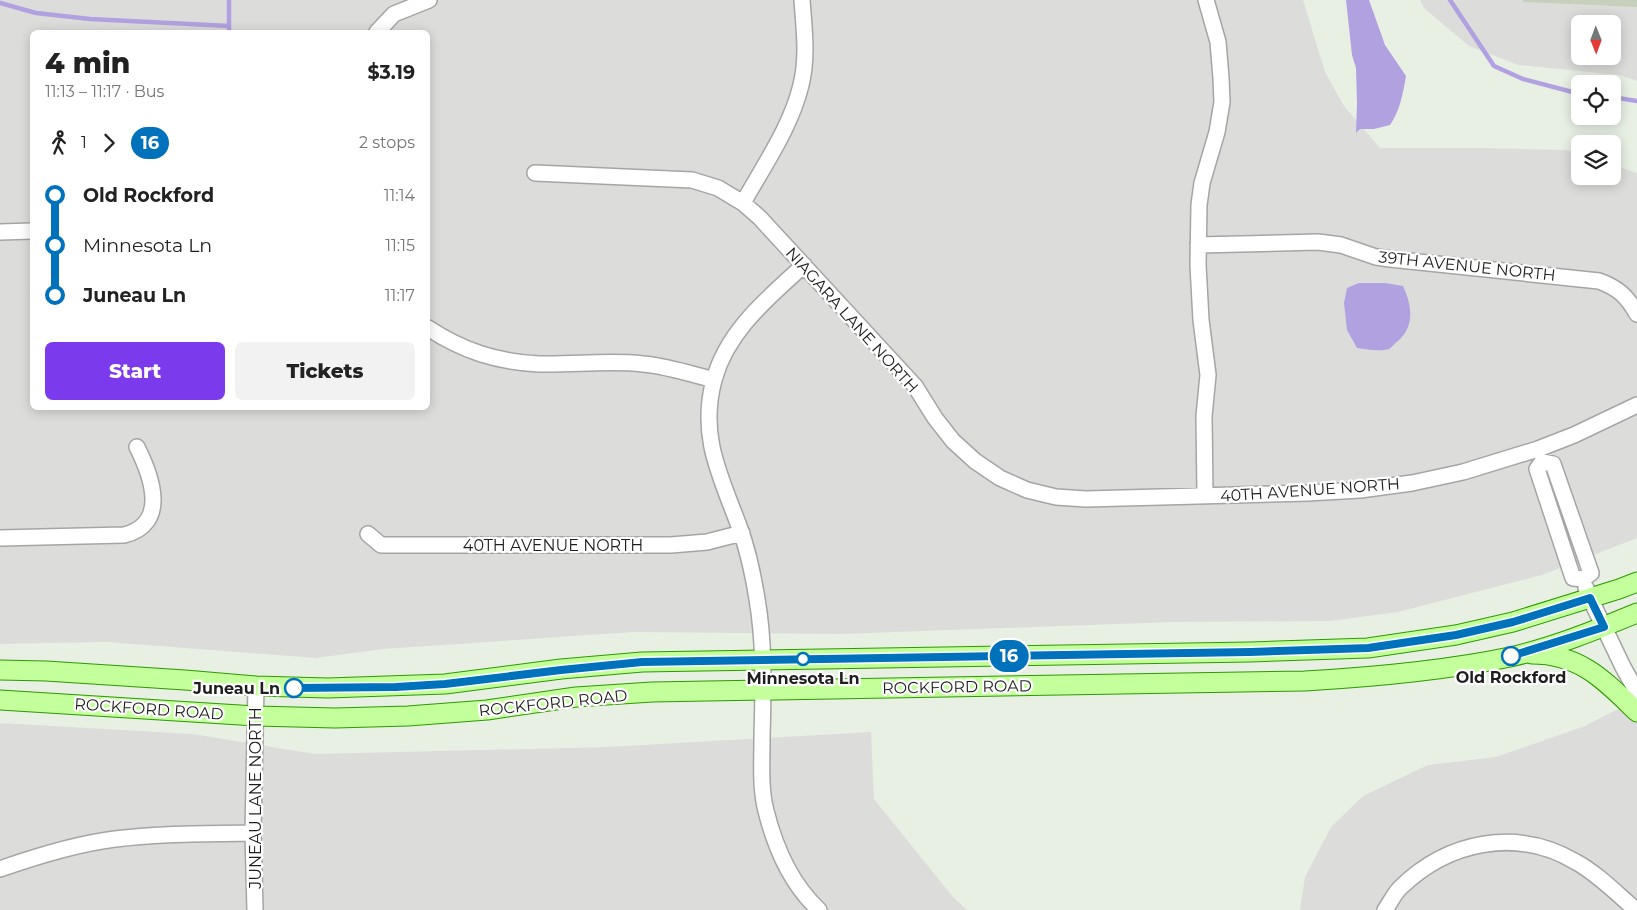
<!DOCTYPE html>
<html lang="en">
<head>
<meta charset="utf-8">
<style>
  body { margin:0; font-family:Montserrat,sans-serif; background:#f2f2f2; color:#222; height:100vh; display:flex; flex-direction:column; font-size:19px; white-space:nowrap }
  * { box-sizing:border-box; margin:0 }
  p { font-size:16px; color:#767676 }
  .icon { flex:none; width:28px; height:28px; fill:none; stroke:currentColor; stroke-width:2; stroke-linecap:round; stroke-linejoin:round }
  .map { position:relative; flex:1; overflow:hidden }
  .drawer { position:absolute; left:30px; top:30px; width:400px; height:380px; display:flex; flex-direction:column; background:#fff; border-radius:8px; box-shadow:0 2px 12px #0003 }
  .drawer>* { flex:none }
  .badge { padding:0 10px; border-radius:16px; font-size:18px; line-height:32px }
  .needle { width:32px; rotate:179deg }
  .controls { position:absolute; left:1571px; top:15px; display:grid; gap:10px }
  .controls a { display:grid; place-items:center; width:50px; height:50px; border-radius:8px; background:#fff; box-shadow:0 2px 12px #0003; font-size:25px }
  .map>.badge { position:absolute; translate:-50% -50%; box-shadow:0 0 0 2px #fff }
  .legs { display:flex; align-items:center; gap:8px; height:55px; padding:0 15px; font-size:16px }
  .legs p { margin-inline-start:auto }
  .head { display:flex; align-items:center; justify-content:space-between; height:85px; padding:0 15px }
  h1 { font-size:28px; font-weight:800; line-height:38px }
  .primary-button { display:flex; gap:10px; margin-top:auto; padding:10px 15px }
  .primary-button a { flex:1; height:58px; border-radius:8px; background:#7c3aed; color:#fff; font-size:20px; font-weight:800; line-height:58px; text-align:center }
  .primary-button a+a { background:#f2f2f2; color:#222 }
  ul { padding:0 15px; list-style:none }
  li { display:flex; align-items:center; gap:18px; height:50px; font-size:19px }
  li i { display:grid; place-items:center; width:8px; height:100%; margin:0 6px; background:currentColor }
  li i::after { content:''; width:12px; height:12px; margin:-6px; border:4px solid; border-radius:50%; background:#fff }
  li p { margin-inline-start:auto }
  li:first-child i { background:linear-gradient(#0000 50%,currentColor 0) }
  li:last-child i { background:linear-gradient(currentColor 50%,#0000 0) }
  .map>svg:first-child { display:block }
</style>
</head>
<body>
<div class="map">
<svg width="1637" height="910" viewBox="0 0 1637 910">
  <rect width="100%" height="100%" fill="#e8f0e4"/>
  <path fill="#dcdddb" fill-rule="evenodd" d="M0,0H1303L1325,72L1344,106L1380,148H1482L1566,150L1580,155V176H1612L1613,165L1637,173V538L1542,575L1398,612L1330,621L1173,622L841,634L634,632L383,649L316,658L107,642L0,644ZM32,32H428V408H32Z
    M1420,0H1637V81L1619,75L1518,65L1469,46L1424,8ZM1580,24H1612V56H1580Z
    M1637,699V910H1300L1305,877L1331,827L1363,796L1428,765L1496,757L1585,726Z
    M0,723L193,734L315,754L608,747L871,732L874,799L953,897L967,910H0Z"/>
  <path fill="#b1a1e0" d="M1346,0H1369L1385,45L1406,76C1403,93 1400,111 1390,125L1374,129H1360L1356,133L1357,103L1356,68L1352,55Z
    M1359,283H1385L1403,286C1412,305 1415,326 1398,341C1395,343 1392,347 1389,349C1381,352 1365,349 1357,348L1347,330L1344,303L1347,288Z"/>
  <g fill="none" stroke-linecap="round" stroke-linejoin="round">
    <path stroke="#b1a1e0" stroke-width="4.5" d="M1450,0L1494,66L1523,79L1580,94
      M0,3L36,13L90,19L229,26
      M229,32V0
      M1612,97L1637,101"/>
  </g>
  <path fill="#c7d0bd" d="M1523,0H1637V7L1523,2Z"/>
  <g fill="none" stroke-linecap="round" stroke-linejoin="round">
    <g stroke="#a5a5a5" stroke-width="18">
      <path id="minor" d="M377,32L394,14L429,0
        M535,173L692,180L718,188L743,203L760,218L890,359L915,386L935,418L953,441L975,461L1000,478L1027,490L1056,497L1086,499L1308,493L1360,490L1412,483L1463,472L1538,449L1574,435L1637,405
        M743,203C764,165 791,127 801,85C808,57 804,28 802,0
        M0,232L32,231
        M1198,245L1318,242L1341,245L1376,257L1390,259L1599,281C1618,288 1627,296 1637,314
        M804,265C768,298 727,331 714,380C699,436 720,475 739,526C748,550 753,574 757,599C765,645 763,693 762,739C762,763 760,788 766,811C775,847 791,884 819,910
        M428,328C463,351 497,362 539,364C574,365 608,360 643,364C667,366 691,374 714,380
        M1542,462L1553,464L1591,573L1583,579L1573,578L1537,469Z
        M1205,496L1204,416L1208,375L1201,320L1198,265L1199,205L1202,183L1217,132L1222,102L1221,78L1218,42L1206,0
        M368,534L381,545H671L707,542L742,533
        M0,538L124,535C169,524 152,477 137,447
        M1586,588L1590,598L1623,667L1637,692
        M0,869C37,856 75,844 115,839C161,833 207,834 253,833
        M255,910L253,833L256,686
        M1385,910C1390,903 1394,894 1400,888C1448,841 1517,827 1576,862C1598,874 1617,894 1636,910"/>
    </g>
    <g stroke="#2e9900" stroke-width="21">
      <path id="major" d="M1532,654C1581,654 1605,681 1637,712
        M0,670L46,671L185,680L256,686L328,688L445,684L561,669L642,662L1250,652L1368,648L1456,635L1513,622L1619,589L1637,582
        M0,700L256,716L335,718L408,716L487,710L576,697L652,692L1305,681C1374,677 1443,671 1510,657C1554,647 1596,630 1637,613"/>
    </g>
    <use href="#minor" stroke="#fff" stroke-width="15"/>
    <use href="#major" stroke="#c3ff9a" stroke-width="19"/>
  </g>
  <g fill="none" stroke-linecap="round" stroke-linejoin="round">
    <g stroke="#fff" stroke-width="11">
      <path id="line-1" d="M294,688L396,687L445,684L561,670L642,662L1250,652L1368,648L1456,635L1513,622L1590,598L1604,627L1511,656"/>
    </g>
    <use href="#line-1" stroke="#0072bc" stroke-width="8"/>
  </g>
  <g fill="#fff" stroke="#0072bc" stroke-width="2.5">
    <circle cx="1511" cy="656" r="9"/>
    <circle cx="803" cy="659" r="6"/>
    <circle cx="294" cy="688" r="9"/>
  </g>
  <g text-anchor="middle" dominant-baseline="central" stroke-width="4.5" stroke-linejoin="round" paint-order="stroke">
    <g font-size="16" fill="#1e1e1e" stroke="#fff">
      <text transform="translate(1467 266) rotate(6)">39TH AVENUE NORTH</text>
      <text transform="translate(852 320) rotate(48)">NIAGARA LANE NORTH</text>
      <text transform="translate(1310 490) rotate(-4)">40TH AVENUE NORTH</text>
      <text x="553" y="545">40TH AVENUE NORTH</text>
      <text transform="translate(957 687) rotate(-1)">ROCKFORD ROAD</text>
      <text transform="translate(553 703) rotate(-6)">ROCKFORD ROAD</text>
      <text transform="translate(149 709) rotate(4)">ROCKFORD ROAD</text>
      <text transform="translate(255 798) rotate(-90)">JUNEAU LANE NORTH</text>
    </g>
    <g font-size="16" font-weight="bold" fill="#1e1e1e" stroke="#fff">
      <text x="1511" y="677">Old Rockford</text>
      <text x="803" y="678">Minnesota Ln</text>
      <text x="280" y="688" text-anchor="end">Juneau Ln</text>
    </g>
  </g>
</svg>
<div class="controls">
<a><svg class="needle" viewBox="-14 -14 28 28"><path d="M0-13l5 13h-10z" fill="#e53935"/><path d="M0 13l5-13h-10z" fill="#767676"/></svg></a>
<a><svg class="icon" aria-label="locate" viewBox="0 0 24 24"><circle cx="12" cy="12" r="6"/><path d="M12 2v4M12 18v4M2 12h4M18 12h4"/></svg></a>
<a><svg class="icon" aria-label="layers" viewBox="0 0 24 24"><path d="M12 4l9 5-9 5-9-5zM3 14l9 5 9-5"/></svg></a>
</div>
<b class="badge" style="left:1009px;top:656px;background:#0072bc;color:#fff">16</b>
<section class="drawer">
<div class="head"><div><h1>4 min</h1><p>11:13 – 11:17 · Bus</p></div><b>$3.19</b></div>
<div class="legs"><svg class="icon" aria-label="walk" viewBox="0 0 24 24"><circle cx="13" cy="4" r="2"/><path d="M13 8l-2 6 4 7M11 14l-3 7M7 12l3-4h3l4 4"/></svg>1<svg class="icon" aria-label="forward" viewBox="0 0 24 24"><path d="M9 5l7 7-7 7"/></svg><b class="badge" style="background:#0072bc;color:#fff">16</b><p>2 stops</p></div>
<ul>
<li><i style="color:#0072bc"></i><b>Old Rockford</b><p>11:14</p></li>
<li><i style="color:#0072bc"></i><span>Minnesota Ln</span><p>11:15</p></li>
<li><i style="color:#0072bc"></i><b>Juneau Ln</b><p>11:17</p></li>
</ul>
<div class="primary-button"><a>Start</a><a>Tickets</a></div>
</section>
</div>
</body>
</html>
